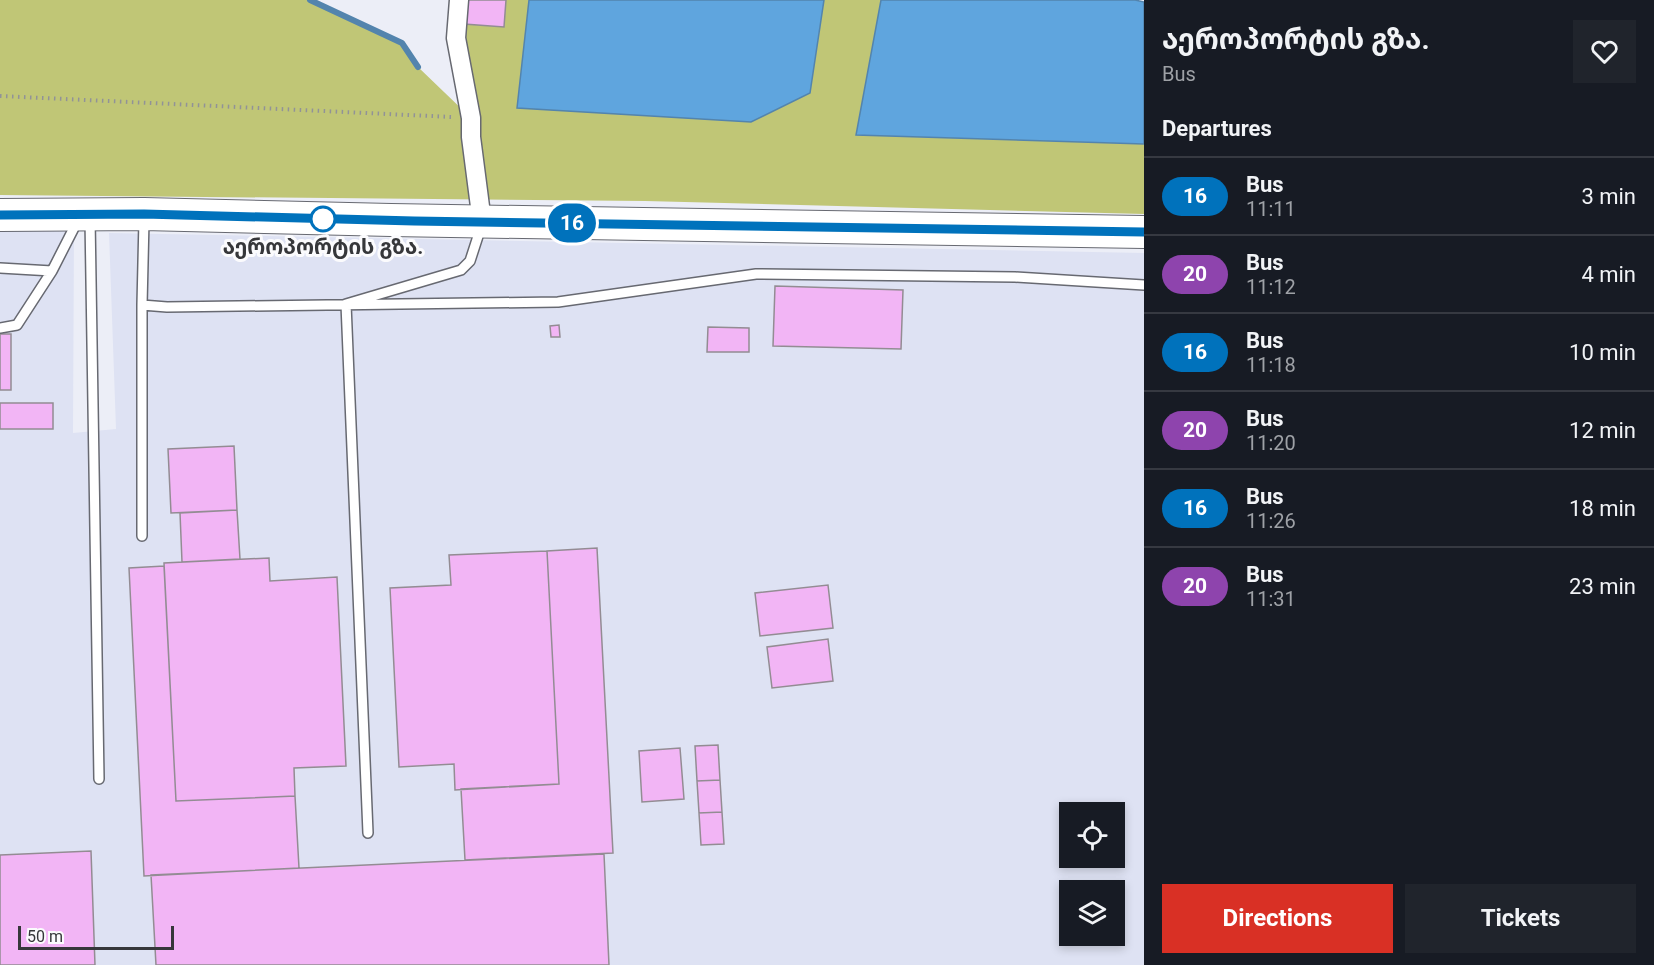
<!DOCTYPE html>
<html lang="en">
<head>
<meta charset="utf-8">
<style>
  body { margin:0; font-family:Roboto,"Noto Sans Georgian",sans-serif; background:#20242c; color:#f1f3f6; height:100vh; display:flex; flex-direction:column; font-size:22px; white-space:nowrap }
  * { box-sizing:border-box; margin:0 }
  p { font-size:20px; color:#9ea1a6 }
  .icon { flex:none; width:33px; height:33px; fill:none; stroke:currentColor; stroke-width:2; stroke-linecap:round; stroke-linejoin:round }
  .map { position:relative; flex:1; overflow:hidden }
  .sheet { display:flex; flex-direction:column; background:#171b24; width:510px }
  .sheet>* { flex:none }
  .badge { padding:0 12px; border-radius:20px; font-size:21px; line-height:39px }
  .fabs { position:absolute; left:1059px; top:802px; display:grid; gap:12px }
  .fabs a { display:grid; place-items:center; width:66px; height:66px; border-radius:0px; background:#171b24; box-shadow:0 3px 9px #0003; font-size:30px }
  .scale { position:absolute; left:18px; bottom:15px; width:156px; box-sizing:border-box; padding-left:6px; border:3px solid #36373a; border-top:0; font-size:16px; line-height:21px; white-space:nowrap; color:#36373a; -webkit-text-stroke:4px #fbfbfd; paint-order:stroke }
  .map>.badge { position:absolute; translate:-50% -50%; box-shadow:0 0 0 3px #fff }
  h2 { padding:0 18px; font-size:22px; line-height:54px }
  .round { display:grid; place-items:center; flex:none; width:63px; height:63px; border-radius:0px; background:#20242c }
  .summary { display:flex; align-items:center; justify-content:space-between; height:102px; padding:0 18px }
  h1 { font-size:28px; font-weight:700; line-height:45px }
  .button { display:flex; gap:12px; margin-top:auto; padding:12px 18px }
  .button a { flex:1; height:69px; border-radius:0px; background:#d93025; color:#fff; font-size:24px; font-weight:700; line-height:69px; text-align:center }
  .button a+a { background:#20242c; color:#f1f3f6 }
  ul { padding:0; list-style:none }
  li { display:flex; align-items:center; gap:18px; height:78px; padding:0 18px; border-top:2px solid #363941 }
  li div { flex:1 }
  li b { display:block; font-size:22px }
  li em { font-style:normal }
  li .badge { min-width:66px; font-weight:700; text-align:center }
  main { display:flex; flex:1; min-height:0 }
  .map>svg:first-child { display:block }
</style>
</head>
<body>
<main>
<div class="map">
<svg width="1144" height="965" viewBox="0 0 1144 965">
  <rect width="100%" height="100%" fill="#eceef7"/>
  <path fill="#dee2f3" fill-rule="evenodd" d="M0,229L74,230L73,433L116,429L109,233L1144,253V965H0ZM1070,813H1114V858H1070ZM1070,891H1114V936H1070Z"/>
  <path fill="#c0c676" d="M0,0H310L402,43L418,67L470,117L459,0H529L517,108L810,93L824,0H881L856,135L1144,144V214L645,201L0,195Z"/>
  <path fill="#5fa5de" stroke="#5384ad" stroke-width="1.5" d="M529,0H824L810,93L751,122L517,108Z
    M881,0H1135L1144,2V144L856,135Z"/>
  <g fill="none" stroke-linecap="round" stroke-linejoin="round">
    <path stroke="#5384ad" stroke-width="6" d="M310,0L402,43L418,67"/>
  </g>
  <path fill="#f2b5f5" stroke="#938c93" stroke-width="1.5" d="M465,0H506L504,27L464,24Z
    M775,286L903,290L901,349L773,346Z
    M559,325L560,337H551L550,326Z
    M708,327L749,328V352H707Z
    M0,334H11V390H0Z
    M0,403H53V429H0Z
    M234,446L237,510L171,513L168,449Z
    M237,510L240,559L182,562L180,513Z
    M597,548L613,853L465,860L461,789L559,784L547,551Z
    M547,551L559,784L455,790L454,764L399,767L390,588L451,585L449,555Z
    M269,558L270,581L337,577L346,766L294,768L295,796L176,801L164,563Z
    M164,566L176,801L295,796L299,868L144,876L129,568Z
    M828,585L833,628L760,636L755,593Z
    M828,639L833,681L772,688L767,647Z
    M718,745L720,780L697,781L695,746Z
    M680,748L684,799L642,802L639,751Z
    M720,780L722,812L699,813L697,781Z
    M722,812L724,844L701,845L699,813Z
    M91,851L95,965H0V855Z
    M604,854L609,965H156L151,875Z"/>
  <g fill="none" stroke-linecap="round" stroke-linejoin="round">
    <g stroke="#676971" stroke-width="12">
      <path id="lane" d="M90,218L99,779
        M144,220L142,305L167,307L558,302L756,274L1015,277L1144,285
        M0,268L52,271L78,220
        M142,305V536
        M0,328L17,325L52,271
        M368,833L346,304L461,270L470,261L481,227"/>
    </g>
    <g stroke="#676971" stroke-width="21">
      <path id="street" d="M459,0L456,38L471,118V137L482,222"/>
    </g>
    <g stroke="#676971" stroke-width="34">
      <path id="highway" d="M0,215L144,214L391,220L1144,232"/>
    </g>
    <path stroke="#919298" stroke-width="4" stroke-dasharray="1.5 4.5" stroke-linecap="butt" d="M0,96L452,117"/>
    <use href="#lane" stroke="#fff" stroke-width="9"/>
    <use href="#street" stroke="#fff" stroke-width="18"/>
    <use href="#highway" stroke="#fff" stroke-width="32"/>
  </g>
  <g fill="none" stroke-linecap="round" stroke-linejoin="round">
    <g stroke="#fff" stroke-width="14">
      <path id="line" d="M0,215L144,214L414,221L1144,232"/>
    </g>
    <use href="#line" stroke="#0072bc" stroke-width="9"/>
  </g>
  <circle fill="#fff" stroke="#0072bc" stroke-width="3" cx="323" cy="219" r="12"/>
  <g text-anchor="middle" dominant-baseline="central" stroke-width="6" stroke-linejoin="round" paint-order="stroke">
    <g font-size="21" font-weight="bold" fill="#36373a" stroke="#fbfbfd">
      <text x="323" y="247">აეროპორტის გზა.</text>
    </g>
  </g>
</svg>
<div class="fabs">
<a><svg class="icon" aria-label="locate" viewBox="0 0 24 24"><circle cx="12" cy="12" r="6"/><path d="M12 2v4M12 18v4M2 12h4M18 12h4"/></svg></a>
<a><svg class="icon" aria-label="layers" viewBox="0 0 24 24"><path d="M12 4l9 5-9 5-9-5zM3 14l9 5 9-5"/></svg></a>
</div>
<div class="scale">50 m</div>
<b class="badge" style="left:572px;top:223px;background:#0072bc;color:#fff">16</b>
</div>
<section class="sheet">
<div class="summary"><div><h1>აეროპორტის გზა.</h1><p>Bus</p></div><a class="round"><svg class="icon" aria-label="heart" viewBox="0 0 24 24"><path d="M12 20l-8-8c-3-5 5-10 8-4 3-6 11-1 8 4z"/></svg></a></div>
<h2>Departures</h2>
<ul>
<li><span class="badge" style="background:#0072bc;color:#fff">16</span><div><b>Bus</b><p>11:11</p></div><em>3 min</em></li>
<li><span class="badge" style="background:#8e44ad;color:#fff">20</span><div><b>Bus</b><p>11:12</p></div><em>4 min</em></li>
<li><span class="badge" style="background:#0072bc;color:#fff">16</span><div><b>Bus</b><p>11:18</p></div><em>10 min</em></li>
<li><span class="badge" style="background:#8e44ad;color:#fff">20</span><div><b>Bus</b><p>11:20</p></div><em>12 min</em></li>
<li><span class="badge" style="background:#0072bc;color:#fff">16</span><div><b>Bus</b><p>11:26</p></div><em>18 min</em></li>
<li><span class="badge" style="background:#8e44ad;color:#fff">20</span><div><b>Bus</b><p>11:31</p></div><em>23 min</em></li>
</ul>
<div class="button"><a>Directions</a><a>Tickets</a></div>
</section>
</main>
</body>
</html>
